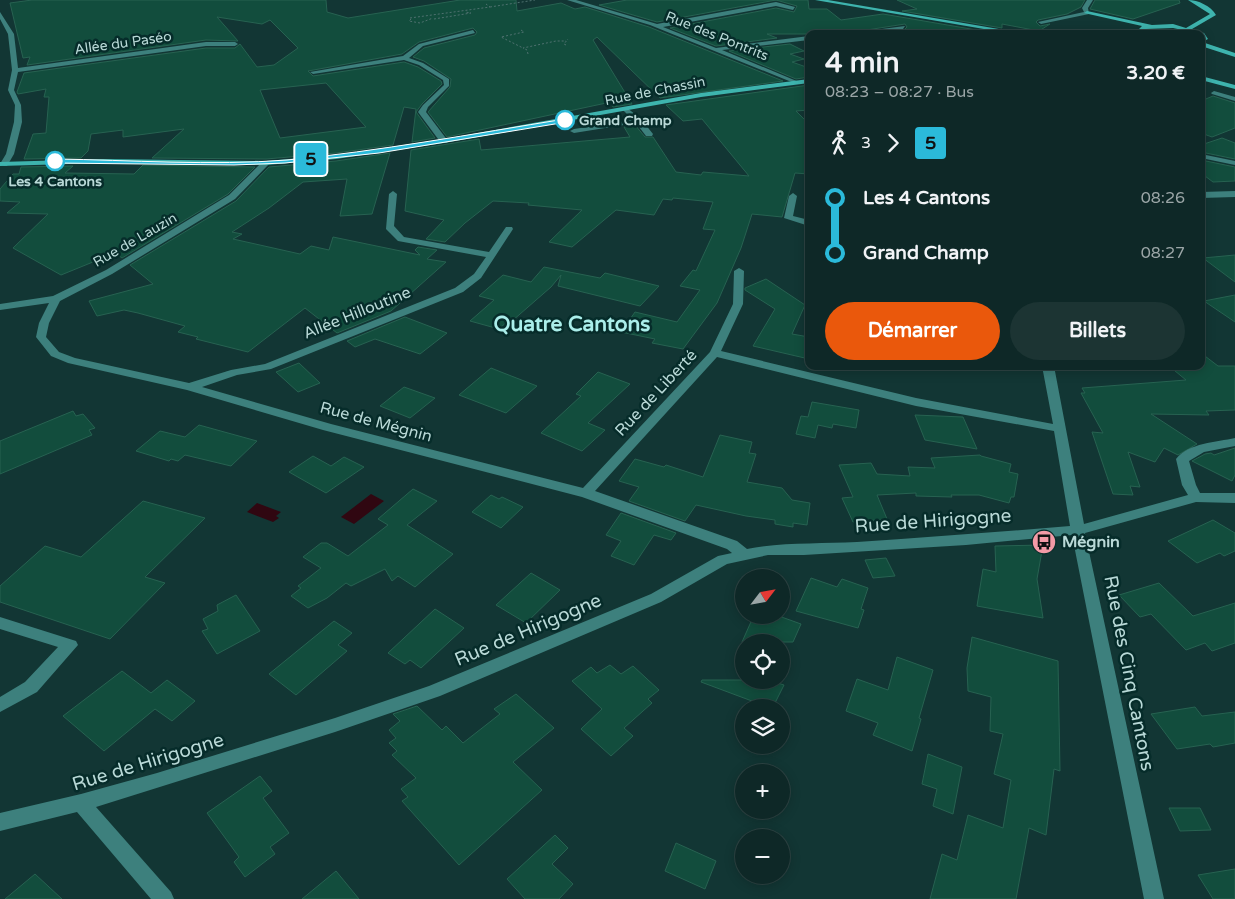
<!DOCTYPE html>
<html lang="fr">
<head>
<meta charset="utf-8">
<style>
  body { margin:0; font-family:"Varela Round",sans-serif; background:#1c3433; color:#f1f3f6; height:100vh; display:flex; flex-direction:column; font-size:19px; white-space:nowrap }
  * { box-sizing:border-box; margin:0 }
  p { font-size:16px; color:#9ba6a7 }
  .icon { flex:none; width:28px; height:28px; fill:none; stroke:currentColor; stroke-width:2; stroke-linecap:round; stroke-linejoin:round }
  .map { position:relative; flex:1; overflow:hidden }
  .details { position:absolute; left:805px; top:30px; width:400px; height:340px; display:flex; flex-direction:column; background:#0e2827; border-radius:10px; box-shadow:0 2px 12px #0003,0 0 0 1px #2e4444 }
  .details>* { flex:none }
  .badge { padding:0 10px; border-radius:4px; font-size:18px; line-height:32px }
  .needle { width:32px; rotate:59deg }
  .tools { position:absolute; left:735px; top:569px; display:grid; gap:10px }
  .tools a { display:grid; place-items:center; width:55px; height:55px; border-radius:50%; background:#0e2827; box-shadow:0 2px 12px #0003,0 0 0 1px #2e4444; font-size:25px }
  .map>.badge { position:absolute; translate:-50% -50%; box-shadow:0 0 0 2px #fff }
  .legs { display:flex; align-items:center; gap:8px; height:55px; padding:0 20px; font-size:16px }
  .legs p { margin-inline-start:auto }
  .head { display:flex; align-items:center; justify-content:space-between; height:85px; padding:0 20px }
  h1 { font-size:28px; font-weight:800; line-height:38px }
  .primary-button { display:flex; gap:10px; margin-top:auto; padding:10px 20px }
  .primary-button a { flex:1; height:58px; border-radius:30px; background:#ea580c; color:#fff; font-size:20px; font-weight:800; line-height:58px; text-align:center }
  .primary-button a+a { background:#1c3433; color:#f1f3f6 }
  ul { padding:0 20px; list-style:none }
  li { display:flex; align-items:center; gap:18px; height:55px; font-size:19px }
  li i { display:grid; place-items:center; width:8px; height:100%; margin:0 6px; background:currentColor }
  li i::after { content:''; width:12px; height:12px; margin:-6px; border:4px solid; border-radius:50%; background:#0e2827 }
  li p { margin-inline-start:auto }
  li:first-child i { background:linear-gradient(#0000 50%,currentColor 0) }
  li:last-child i { background:linear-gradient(currentColor 50%,#0000 0) }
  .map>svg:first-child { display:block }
</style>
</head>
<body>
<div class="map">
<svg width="1235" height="899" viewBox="0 0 1235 899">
  <rect width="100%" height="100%" fill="#123634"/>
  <path fill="#300711" d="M371,494L384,501L354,524L341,517Z
    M257,503L281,512L276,516L279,518L273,522L247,512Z"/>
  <path fill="#124d3d" stroke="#276251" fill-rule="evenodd" d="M32,0H326L327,12L348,18L460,0H516L517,11L561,3L575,9L585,7L649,27L783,81L660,98L597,37L593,40L632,104L613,107L611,102L447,137L428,112L450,87L451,79L424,61L413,57L424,48L475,35L477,32L473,28L419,42L402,54L308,71L313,76L404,62L418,67L441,81L442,84L422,104L416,112L435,138L412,142L416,109L404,107L393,145L336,153L266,159L152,158L184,129L123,137V130L91,134L88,151L81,158L24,159L33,134L46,133L49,97H44L46,89L18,94L17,92L24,73L206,48H235L240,44L257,67L274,65L298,48L270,20L262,24L217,17L238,41L206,40L27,65L30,57L23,58L10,3ZM326,83L366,127L280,138L260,90Z
    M627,0H808L809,9H827L841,20L883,14L1000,34H880L903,31L907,27L905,24L841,34H767L777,38L716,46L670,28L776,8L794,12L797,6L776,0L657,22L599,5Z
    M897,0H1085L1081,7L1067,14L1038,20L1036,22L1040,26L1050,24L1039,31L1002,24V28L902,11L917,9Z
    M1095,0H1179L1180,3L1133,19L1090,9Z
    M790,44L804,51L790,54L804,59L792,62L809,68V77L796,79L729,51Z
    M809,85V110L796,111L809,124V174L795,173L782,217L752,214L741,248L717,303L683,349L652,343L655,339L621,332L635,312L677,322L700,290L680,286L693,270L696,271L715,230L703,229L713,202L673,198L672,200L663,199L654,215L616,210L572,247L549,242L582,210L528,205L529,203L493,201L465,223L445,242L426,239L444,220L405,211L411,150L479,139L481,150L630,137L624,127L635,125L645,137H653L676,172L701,175L703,172L749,176L702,119L683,121L666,105Z
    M1213,96L1235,103V128L1212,137L1201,133V101Z
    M1222,138L1235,143V159L1201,152V145Z
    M390,153L372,214L340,216L347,179L303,182L269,208L232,232L242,234L233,239L300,254L311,246L329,250L333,237L420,255L415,250L418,247L437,250L427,259L446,262L391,311L337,333L305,308L248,352L196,339L198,337L178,332L185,326L138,313L124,310L97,316L89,301L153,284L130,265L236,201L269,167L336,161Z
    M1201,160L1235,167V181L1213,182L1201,173Z
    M143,165L255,167L228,194L122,258L115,253L61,275L13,248L48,214L7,213L20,202L0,201V189L13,174H19L21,167L73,166L65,173L134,174Z
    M1235,255V282L1203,258Z
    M544,267L600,278L605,273L659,286L640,306L558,286L561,275L551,287L512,321L510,319L499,329L470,321L494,300L479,296L503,275L531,282Z
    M766,279L805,305L792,334L809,337V359L753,346L775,309L745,290V288Z
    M1235,295V322L1204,301Z
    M405,317L447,333L420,354L375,339L355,347L347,341Z
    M1201,353L1218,366H1235V410L1206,411L1209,415L1151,414L1197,444L1178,455L1164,448L1155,462L1128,452L1140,487L1130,486L1133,495L1113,494L1092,432L1103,433L1081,393H1085L1082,388L1186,380L1169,366H1201Z
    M299,363L320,383L298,392L276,372Z
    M491,368L501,372L537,386L506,413L459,395Z
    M598,372L630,384L588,423L605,430L582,451L541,433L581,396L576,394Z
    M404,387L435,398L410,418L380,406Z
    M812,402L859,410L856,428L833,424L832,428L818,425L815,438L796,434L801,416L808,417Z
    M73,411L76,416L83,414L95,428L89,430L92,435L0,474V441Z
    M915,415L963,417L977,449L925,440Z
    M199,425L257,441L231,466L185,455L178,461L171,459L169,461L136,451L160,431L185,437Z
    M720,435L752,442L749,453L756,454L747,482L782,488L792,500L810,503L807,525L793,523V527L775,524V520L746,516L696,505L685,521L629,501L639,487L619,481L635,459L664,467L666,465L703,477Z
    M1235,448V475L1232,481L1192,461L1205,454L1211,453L1214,455Z
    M980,455L981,456L1011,464L1009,472L1018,474L1014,497H1011L1009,503L979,495H951L952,497L916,496V493L877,495L887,519L853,522L842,498L853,497L839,465L871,463L877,474L910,476L908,467L935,468L931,458Z
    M313,456L331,466L344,457L364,467L326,493L289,472Z
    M413,489L437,501L407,525L453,554L415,587L398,576L392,581L385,569L351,586L346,583L327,598L308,608L291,596L301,588L298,586L321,568L303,557L321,543H327L348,556L388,525L378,519Z
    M491,495L499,499L502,497L523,507L501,528L472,512Z
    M143,501L205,518L145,577L165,583L110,639L0,602V586L45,546L81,557Z
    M621,513L676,533L671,540L654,535L634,565L611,556L621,541L606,535Z
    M1213,520L1235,533V551L1224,556L1220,553L1197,563L1168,541Z
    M1043,545L1037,579L1043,618L977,606L983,569L996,572L995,546Z
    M886,558L895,576L873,578L865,560Z
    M531,573L560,590L526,623L496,605Z
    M811,578L837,587L842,579L868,588L861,609L864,610L858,628L796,611Z
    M1159,583L1193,616L1235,603V643L1212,651L1205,643L1186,650L1151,614L1140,617L1119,595Z
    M236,595L260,631L217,654L202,631L208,629L203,619L218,611L217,605Z
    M435,609L464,628L421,668L410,660L405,664L388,653Z
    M754,615H776L801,624L793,642H742Z
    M334,621L352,633L338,645L347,651L296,695L269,674Z
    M972,637L1058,661L1060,771L1054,769L1046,835L1029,828L1016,899H930L942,854L957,860L968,815L1003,828L1011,780L994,774L1003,734L990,731L991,697L968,691L967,668Z
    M897,657L933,670L919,718L921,719L912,751L873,735L878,723L846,711L857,679L888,690Z
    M610,665L621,674L633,666L659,690L648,699L652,703L624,728L633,736L611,756L581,729L602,709L572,681L591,667L597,673Z
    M122,671L151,693L167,680L195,701L172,721L155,709L104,751L63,716Z
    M702,680H768L784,685L774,705L769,704L768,707L701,682Z
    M516,694L554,728L513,762L542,790L459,865L402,801L408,797L401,789L416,778L392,755L397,751L389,743L396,738L389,730L400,721L393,714L417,706L442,730L446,726L463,743L500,714L494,709Z
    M1195,707L1202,716L1235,712V743L1213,747L1210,744L1177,749L1151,714Z
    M928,754L962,767L953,814L933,806L937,789L922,784Z
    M260,776L272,791L263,798L289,833L270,847L275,854L245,877L234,862L239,857L207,813Z
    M1169,808H1200L1211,830L1180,831Z
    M555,835L568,848L552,864L573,884L559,899H525L507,879Z
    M676,843L716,861L705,889L665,871Z
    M1235,869V899H1213L1198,875Z
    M336,871L359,899H302Z
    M35,874L62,899H5Z"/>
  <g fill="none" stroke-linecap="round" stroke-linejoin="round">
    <path stroke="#4e716f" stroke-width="1" stroke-dasharray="2 2" stroke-linecap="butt" d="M490,7L535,0
      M410,18L490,7L486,4
      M411,19L409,21L420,23L433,18
      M434,19L471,13L465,12
      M521,30L524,32L501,37L523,48
      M566,45L564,44L568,39
      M528,54L527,50L523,48L556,41H566"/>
    <path fill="#3d807d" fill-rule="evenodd" d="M567,0H576L657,24L776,2L795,7L793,10L776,6L663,27L716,48L809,36V40L722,50L799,82L794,83L650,25Z
      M1087,0H1093L1088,8L1089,14L1041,24L1038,22L1084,12L1082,8Z
      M0,12L14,34L18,68L206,42H235L238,44L235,46H206L18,72L14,90L21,105L22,122L14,154L7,166H4L0,164L6,154L14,122L15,105L8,90L12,70L8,34L0,19Z
      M905,26L903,29L862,34H843Z
      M473,30L475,33L423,46L409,58L423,63L449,79V86L428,107L426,112L448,141L447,143H441L418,112L423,105L444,85L443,80L419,65L404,60L313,74L310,72L403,56L419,44Z
      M1214,91L1235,97V101L1212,94L1211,93Z
      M626,107L641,119L653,134L652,136H646L636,123L574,133L570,131L574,129L633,120L622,109Z
      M1201,154L1235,161V165L1201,158Z
      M263,161L270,163L235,199L112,274L60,301L49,323L46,337L59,352L75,358L189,383L231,370L265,364L455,288L474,274L486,257L398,241L386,229L389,194L393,191L397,194L394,226L404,237L489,252L506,227H512L513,229L481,278L463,292L271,369L237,375L202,387L331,424L583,488L710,352L733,304L734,271L739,268L744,271L743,304L721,351L916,398L1053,424L1042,366H1054L1084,524L1188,495L1182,485L1176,459C1188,443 1217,442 1235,438V446L1204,452L1189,461L1196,485L1200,493H1235V503L1196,502L1085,533L1164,899H1144L1072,535L966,545L804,555H768L727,564L661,602L440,696L335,732L96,807L171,892L174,899H151L77,812L0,831V813L81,794L157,773L335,718L429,686L651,594L718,556L732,553L727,549L582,497L323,430L187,390L68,363L51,356L36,337L39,323L49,303L0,310V304L53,296L106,270L229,195ZM717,357L916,406L1054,431L1070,526C999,532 929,537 857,542C821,544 782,542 747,549L737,541L595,491Z
      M1235,191V197L1201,198V192Z
      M793,193L797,196L793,216L809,220V226L784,218L789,196Z
      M0,617L76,641L78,645L37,692L0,712V697L25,682L58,647L0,629Z"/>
    <path fill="#3eb4ae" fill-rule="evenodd" d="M815,0H828L1028,34H1013Z
      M1188,0C1198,0 1211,6 1216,15L1192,29L1204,33L1208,39L1202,42L1235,53V57L1201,46V34L1173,28L1146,29L1143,31L1145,34H1139L1137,31L1142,26L1084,13L1087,11L1152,25L1173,24L1186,28L1210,14Z
      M1201,76L1235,85V89L1201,80Z
      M809,79V83L701,97L444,143L336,159L266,165L103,163L0,166V162L103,159L266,161L336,155L444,139L701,93Z"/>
  </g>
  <path fill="#2bbada" stroke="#fff" d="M565,119L567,122L379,153L285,163L234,165L55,163L52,161L55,159C131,160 211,166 287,160C380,151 472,134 565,119Z"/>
  <defs>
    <g id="bus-disc" transform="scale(1.25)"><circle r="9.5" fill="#f49aa6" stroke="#062c2a"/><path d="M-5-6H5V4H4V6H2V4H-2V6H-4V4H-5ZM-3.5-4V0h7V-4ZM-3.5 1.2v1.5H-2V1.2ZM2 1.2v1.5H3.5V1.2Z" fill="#111"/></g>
  </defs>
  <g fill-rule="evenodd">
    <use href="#bus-disc" x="1044" y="542"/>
  </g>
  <g fill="#fff" stroke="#2bbada" stroke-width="2.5">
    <circle cx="565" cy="120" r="9"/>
    <circle cx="55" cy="161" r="9"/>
  </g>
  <g text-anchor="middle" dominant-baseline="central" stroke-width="5" stroke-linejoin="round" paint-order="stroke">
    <g font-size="14" fill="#b9d9d7" stroke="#062c2a">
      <text transform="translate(717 36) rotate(22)">Rue des Pontrits</text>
      <text transform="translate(123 43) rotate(-8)">Allée du Paséo</text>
      <text transform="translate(655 91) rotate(-11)">Rue de Chassin</text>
      <text transform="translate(135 240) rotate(-30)">Rue de Lauzin</text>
    </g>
    <g font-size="14" font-weight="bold" fill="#b9d9d7" stroke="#062c2a" text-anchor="start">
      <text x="579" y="120">Grand Champ</text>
      <text x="55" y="181" text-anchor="middle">Les 4 Cantons</text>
    </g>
    <g font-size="16" fill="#b9d9d7" stroke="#062c2a">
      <text transform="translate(357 313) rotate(-22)">Allée Hilloutine</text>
      <text transform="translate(656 393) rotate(-47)">Rue de Liberté</text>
      <text transform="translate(376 422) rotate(15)">Rue de Mégnin</text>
    </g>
    <g font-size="16" font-weight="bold" fill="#b9d9d7" stroke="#062c2a" text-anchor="start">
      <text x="1062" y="542">Mégnin</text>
    </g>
    <g font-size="19" fill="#b9d9d7" stroke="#062c2a">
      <text transform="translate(933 521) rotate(-4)">Rue de Hirigogne</text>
      <text transform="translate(528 630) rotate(-23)">Rue de Hirigogne</text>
      <text transform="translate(1129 673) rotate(79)">Rue des Cinq Cantons</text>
      <text transform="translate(148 762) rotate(-17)">Rue de Hirigogne</text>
    </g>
    <g font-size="21" font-weight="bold" fill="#aaeeea" stroke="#062c2a">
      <text x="572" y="324">Quatre Cantons</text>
    </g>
  </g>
</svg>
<div class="tools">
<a><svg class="needle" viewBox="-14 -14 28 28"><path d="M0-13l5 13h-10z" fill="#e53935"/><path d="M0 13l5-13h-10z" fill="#9ba6a7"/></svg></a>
<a><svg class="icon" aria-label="locate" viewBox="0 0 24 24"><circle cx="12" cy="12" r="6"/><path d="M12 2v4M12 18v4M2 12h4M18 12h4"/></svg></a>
<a><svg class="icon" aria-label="layers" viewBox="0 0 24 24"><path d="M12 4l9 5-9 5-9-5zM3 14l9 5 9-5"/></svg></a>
<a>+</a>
<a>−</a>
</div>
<b class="badge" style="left:311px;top:159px;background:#2bbada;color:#111">5</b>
<section class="details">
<div class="head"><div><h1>4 min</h1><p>08:23 – 08:27 · Bus</p></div><b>3.20 €</b></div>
<div class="legs"><svg class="icon" aria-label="walk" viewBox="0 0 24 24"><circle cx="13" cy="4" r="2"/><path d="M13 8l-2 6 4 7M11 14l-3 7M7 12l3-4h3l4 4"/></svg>3<svg class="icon" aria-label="forward" viewBox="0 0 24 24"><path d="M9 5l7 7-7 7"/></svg><b class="badge" style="background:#2bbada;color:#111">5</b></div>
<ul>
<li><i style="color:#2bbada"></i><b>Les 4 Cantons</b><p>08:26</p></li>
<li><i style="color:#2bbada"></i><b>Grand Champ</b><p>08:27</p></li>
</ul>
<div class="primary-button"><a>Démarrer</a><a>Billets</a></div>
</section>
</div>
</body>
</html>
